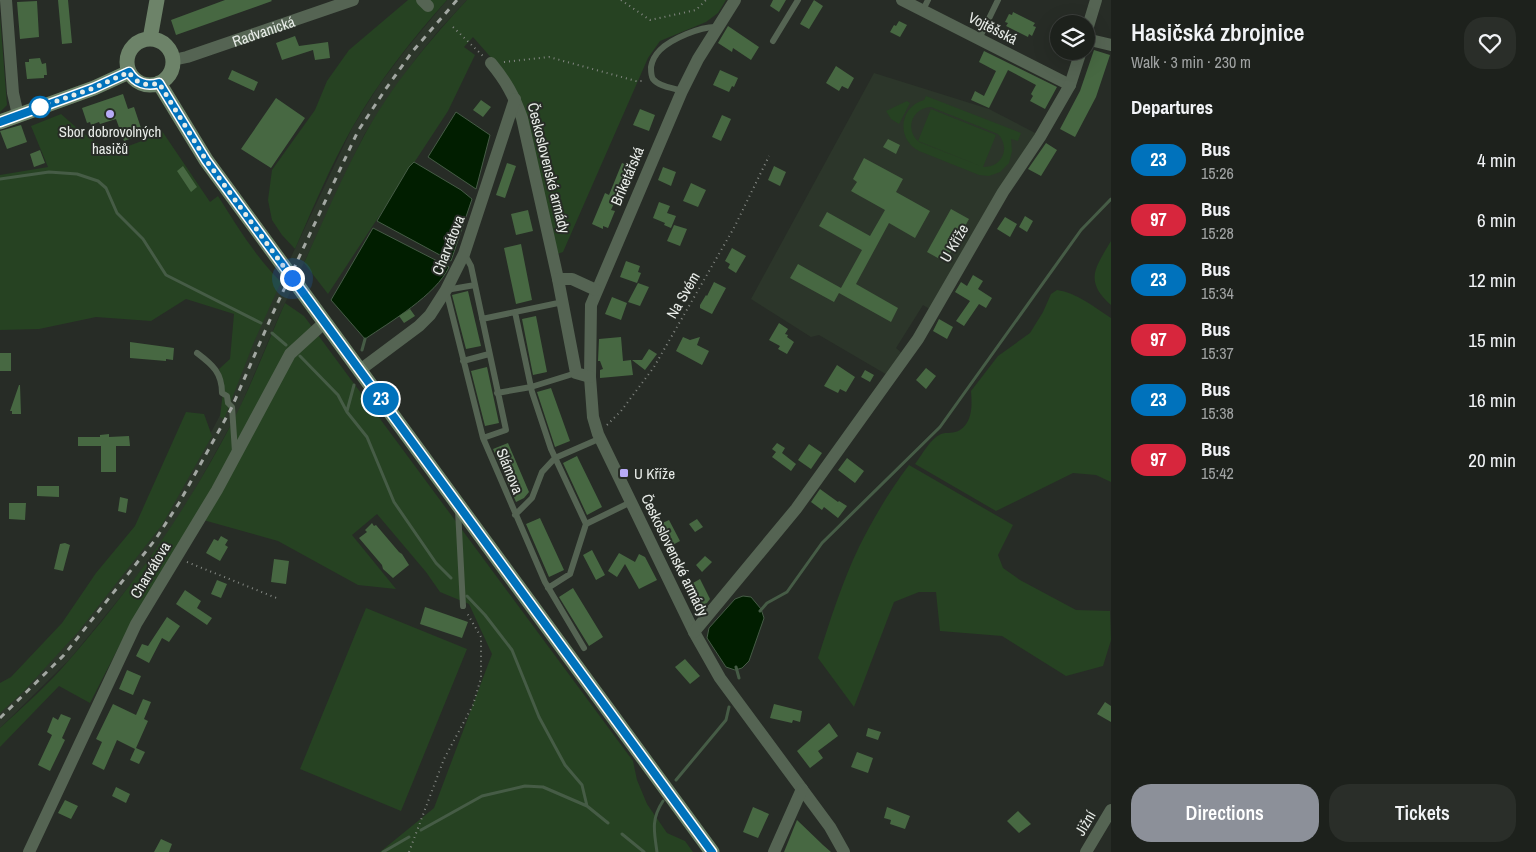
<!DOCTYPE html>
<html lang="en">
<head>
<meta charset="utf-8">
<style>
  body { margin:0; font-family:"Archivo Narrow",sans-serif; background:#2a2e29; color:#f1f3f6; height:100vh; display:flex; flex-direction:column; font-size:19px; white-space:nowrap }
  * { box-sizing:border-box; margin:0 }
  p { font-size:16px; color:#a0a3a3 }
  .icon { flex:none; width:28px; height:28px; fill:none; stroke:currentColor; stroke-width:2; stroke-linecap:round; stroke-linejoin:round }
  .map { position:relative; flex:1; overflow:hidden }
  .details { display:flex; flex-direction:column; background:#1d211c; width:425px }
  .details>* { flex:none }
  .badge { padding:0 10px; border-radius:16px; font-size:18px; line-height:32px }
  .buttons { position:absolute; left:1050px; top:15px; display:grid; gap:10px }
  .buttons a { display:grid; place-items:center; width:45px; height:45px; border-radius:50%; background:#1d211c; box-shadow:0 5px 20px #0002,0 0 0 1px #3b3e3b; font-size:25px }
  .you { position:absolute; width:25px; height:25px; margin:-12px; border:4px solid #fff; border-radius:50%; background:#1a73e8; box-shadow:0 0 0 8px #1a73e833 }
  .map>.badge { position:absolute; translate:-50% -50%; box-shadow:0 0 0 2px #fff }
  h2 { padding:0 20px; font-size:19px; line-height:45px }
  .round { display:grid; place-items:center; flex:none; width:52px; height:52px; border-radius:20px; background:#2a2e29 }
  .overview { display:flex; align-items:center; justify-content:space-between; height:85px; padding:0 20px }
  h1 { font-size:24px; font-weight:600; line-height:38px }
  .cta { display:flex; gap:10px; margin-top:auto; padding:10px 20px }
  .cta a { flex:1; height:58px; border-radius:20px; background:#8c9099; color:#fff; font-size:20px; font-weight:600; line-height:58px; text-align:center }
  .cta a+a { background:#2a2e29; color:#f1f3f6 }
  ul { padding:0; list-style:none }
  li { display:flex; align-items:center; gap:15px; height:60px; padding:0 20px }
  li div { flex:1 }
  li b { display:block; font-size:19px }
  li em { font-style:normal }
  li .badge { min-width:55px; font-weight:700; text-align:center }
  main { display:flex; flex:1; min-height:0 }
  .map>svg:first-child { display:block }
</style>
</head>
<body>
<main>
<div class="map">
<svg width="1111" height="852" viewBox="0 0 1111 852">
  <rect width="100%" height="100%" fill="#272c26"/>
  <path fill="#2c362a" d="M447,0H467L439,30L418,56L391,94L364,135L279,316L239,410L186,506L161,544L132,583L69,660L0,728V708L197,459L226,404L266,310L352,128L379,85L407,48Z
    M874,73L989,109L1037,134L931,310L923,305L896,348L904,355L889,376L819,335L811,337L751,299Z"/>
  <path fill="#264222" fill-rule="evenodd" d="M408,0H447C412,39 378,82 352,128C330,167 313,208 295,249L282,235L272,220L268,200L272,170L315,110L327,81L349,50Z
    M467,0H726L718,13L706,22L660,41L648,58L563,252L557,254L501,69L473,37L464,47L475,55L448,111L328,294L304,263C323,221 342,177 364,136C391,86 429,41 467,0Z
    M0,16L7,105L0,112Z
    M926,96L1021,133L1018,141L1011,139L1012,151L1009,163L1000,172L989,176L979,175L919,151C896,139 899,107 924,100ZM931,107L998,134C1011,148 1002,168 983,167L996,135L931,109L918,141L983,167L919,142C904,129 912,108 931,107Z
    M907,101L910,103L899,124L891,119L886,111Z
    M61,114L78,129L110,153L155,136L162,131L210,202L218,196C237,226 255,256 281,282L254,342L224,419L220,417L224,383L219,369L230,359L234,314L186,299L151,321L96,317L39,329L0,330V175L48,167L31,126Z
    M1111,241V305C1084,281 1095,268 1111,241Z
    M1057,290C1077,293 1094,307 1111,318V482L1096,475L1073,473L996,511L915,464C922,455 930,439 941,434C946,432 954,434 960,430C973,421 972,405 971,391L998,356L1030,333L1043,312L1051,294Z
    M285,303L304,316L633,761L637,780L647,804L667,833L685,841L693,852H380L434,808L492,654L469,604L440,592L426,572L377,514L352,535L396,589L358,585L278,541L196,518L131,623L90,703L59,686L0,747V728C24,706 49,684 70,659C136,583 193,501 238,411C255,376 269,339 285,303Z
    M186,412L204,414L212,436L162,525L78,632L24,691L0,713V683L11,677L62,623L96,573L135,526Z
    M909,465L1013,525L998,555L1003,568L1020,580L1076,610L1110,611L1111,640L1103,666L1066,676L1002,636L940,631L936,592H919L894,602L854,707L818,658C830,621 842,582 859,547C873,519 890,490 909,465Z
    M366,608L467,649L401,811L300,769Z"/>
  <path fill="#011e00" stroke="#465c46" d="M456,112L490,135L476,189L428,157Z
    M414,162L461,190L472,199L451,261L377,221L409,167Z
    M373,228L449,267C436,295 390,322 365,339L331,300Z
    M743,596L751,597L761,609L764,618L749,661L742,668L735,670L726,667L707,638L709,628L735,599Z"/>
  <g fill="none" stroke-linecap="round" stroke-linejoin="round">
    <path stroke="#465c46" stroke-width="3" d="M0,179L49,172L77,174L98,181L106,188L117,213L143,239L166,275L261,323
      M272,333L286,345
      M362,350L365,339
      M300,356L338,395L347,412L367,437L394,502L436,563L451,578
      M347,411L354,385
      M467,596L485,615L512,650L539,717L565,765L582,785L587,806
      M760,611L767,603L787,592L822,543L940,427L1081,230L1111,199
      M736,667L739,678
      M676,780L726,720L729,707
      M421,830L482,796L525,786L543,787L587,806L608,823
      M622,834L644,852
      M383,852L409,837
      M657,852C654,831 651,819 663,801"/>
  </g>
  <path fill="#476842" d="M58,0H68L72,43L62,44Z
    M225,0H271L272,1L176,35L171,20Z
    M773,0H786L779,12L770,6Z
    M814,0L823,6L809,29L800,24Z
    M37,1L39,37L20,39L17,2Z
    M1013,12L1035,23L1033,26L1036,27L1032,36L1029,34L1028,37L1006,26L1008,23L1005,22L1009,14L1012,15Z
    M899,21L907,25L900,37L890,32L894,25L896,26Z
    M728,26L759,47L751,60L733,48L732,52L718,43Z
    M295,36L299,46L328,42L330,58L315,60L313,50L282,60L276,43Z
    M1094,50L1110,55L1096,97L1075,137L1060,129L1080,91Z
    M984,51L1057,87L1045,109L1030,101L1033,96L1031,94L1036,85L1008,70L989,108L971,100L975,91L984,96L996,71L979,62Z
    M40,58L42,64L46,63L47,75H44V78L27,79L25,62H29V59Z
    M836,66L854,78L848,89L842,86L839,91L826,83Z
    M232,70L258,82L254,91L228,79Z
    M720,70L738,78L734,87L732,86L729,92L713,85Z
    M123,94L128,109L134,107L143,134L124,141L116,119L100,124L99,122L91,125L90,122L87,123L82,108Z
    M276,98L305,118L271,168L241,149Z
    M481,100L491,107L483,117L473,110Z
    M640,109L655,115L649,131L633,125Z
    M722,115L731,119L721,141L712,137Z
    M21,125L27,142L7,149L0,131Z
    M888,139L900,145L896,154L883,147Z
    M1046,143L1057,150L1041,176L1028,169Z
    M40,150L45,163L34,167L30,154Z
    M864,158L903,179L896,192L930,211L915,238L889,223L856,284L898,308L891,322L839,293L834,302L790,278L798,264L841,288L862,250L819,226L827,212L870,236L885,210L851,191L857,182L853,179Z
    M507,163L516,166L505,198L496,195Z
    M622,163L634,168L626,187L622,186L611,210L615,211L608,228L603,226V229L592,224L605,193L609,195Z
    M183,166L197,187L191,192L177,171Z
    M774,166L786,172L780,186L768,180Z
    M663,167L676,172L671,186L658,180Z
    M691,183L706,190L698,207L683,201Z
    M659,202L670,206L667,213L676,216L671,228L664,225L665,223L653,218Z
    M951,209L969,219L945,262L927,252Z
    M528,210L533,231L516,235L511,214Z
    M1025,216L1033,221L1027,232L1019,227Z
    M1005,217L1017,224L1010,237L997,229Z
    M674,225L687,229L680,246L667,241Z
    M521,244L532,300L516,304L504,248Z
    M732,248L746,256L736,273L728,268L730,264L725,261Z
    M626,261L640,266L638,272L641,273L637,283L620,277Z
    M973,275L983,281L978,289L992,298L986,308L979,304L964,326L956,321L970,301L955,292L961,282L967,286Z
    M714,282L726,288L712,314L700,308V305L706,295L707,296Z
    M638,283L649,287L640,306L628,302Z
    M468,291L481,346L466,349L452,295Z
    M612,297L627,303L621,320L605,314Z
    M410,309L415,316L404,323L399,316Z
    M536,316L547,372L533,375L522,319Z
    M939,319L953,327L947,339L933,331Z
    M779,323L788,329L785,334L788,335L787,337L794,342L787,354L778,349L780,346L769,340Z
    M621,337L623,361L631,360L633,375L600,378V370L603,369L600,361H598L599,339Z
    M683,337L690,340L700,337L697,345L709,351L702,365L676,351Z
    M130,342L174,348L173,360L166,359V361L130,358Z
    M649,349L657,354L645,370L632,360H642Z
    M0,353H11V371H0Z
    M837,365L855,377L846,392L840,389L838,393L824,386Z
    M487,367L499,423L485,426L471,371Z
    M926,368L936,376L926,389L916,380Z
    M865,370L874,375L870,382L861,377Z
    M19,385H20L21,414H12V411H10Z
    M551,388L570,441L555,447L537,392Z
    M109,434V437L129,436L130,446H116V472H101V446H78V437H100V435Z
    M508,443L529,492L524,498L516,502L493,449Z
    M777,443L785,448L782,453L796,464L791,471L772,457L776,452L772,449Z
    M809,444L822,453L811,469L798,460Z
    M577,456L602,507L587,515L563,463Z
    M847,458L864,471L855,483L838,470Z
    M37,486H59V497L37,496Z
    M820,489L838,502L839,501L847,506L838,518L824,507L822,510L811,502Z
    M120,497L128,499L126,513L118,511Z
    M9,503H26L25,520L9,519Z
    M540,518L564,570L549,577L526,524Z
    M697,519L703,527L695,532L689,524Z
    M669,520L680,541L667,548L656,526Z
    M372,523L374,526L376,525L399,552L402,554L409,565L393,578L383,569L382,565L359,538L367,532L365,530Z
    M221,536L228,540L225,545L228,547L220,561L206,553L214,539L218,541Z
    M65,543L70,545L63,571L54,569L60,544Z
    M592,550L605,575L596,580L583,555Z
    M619,553L635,562L639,554L645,557L657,580L639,589L625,564L617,577L608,571Z
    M705,556L712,562L702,572L696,565Z
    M274,559L289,561L286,584L271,582Z
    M700,579L710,599L707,603L697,609L686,587Z
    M217,580L227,584L221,598L211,594Z
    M573,588L603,637L589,646L559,597Z
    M185,590L201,601L197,608L212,618L207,625L176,604Z
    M425,607L468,622L462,638L420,624Z
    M167,617L180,626L169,642L162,638L149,663L136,656L142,644L148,646Z
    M685,659L700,676L690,684L675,667Z
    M127,670L141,676L133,695L119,689Z
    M143,699L151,702L144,719L148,721L136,748L145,752L139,764L130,760L135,749L117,740L104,770L92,764L102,742L96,739L113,704L136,715Z
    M1105,702L1111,706V722L1097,714Z
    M774,704L802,711L800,722L793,720L792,723L770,718Z
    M61,714L71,718L62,738L65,740L50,771L38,765L52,735L47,732L53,717L58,720Z
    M829,723L838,736L818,751L823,758L810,768L797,751Z
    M868,728L881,732L878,740L866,736Z
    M857,752L873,758L868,773L851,767Z
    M116,787L130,794L126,803L112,796Z
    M65,800L78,806L71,819L58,813Z
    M753,807L769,814L758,838L743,832Z
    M887,807L910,816L905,829L890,824L891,820L884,818Z
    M1018,811L1031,824L1019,833L1007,821Z
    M797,820L823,845L831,852H784Z
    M161,839L172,844L169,852H154Z"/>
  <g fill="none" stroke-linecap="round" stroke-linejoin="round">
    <path stroke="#848883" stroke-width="2" stroke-dasharray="1 4" stroke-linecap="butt" d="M621,0L650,20L696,10L706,0
      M453,27L483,56
      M504,62L549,57L636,81H644
      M607,425L621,411L654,367L735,226L769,156
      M187,562L279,599
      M409,852L444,759L473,705L481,678V637L467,613"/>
    <path stroke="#556453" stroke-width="6" d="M923,10L928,0
      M979,39L998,0
      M773,41L798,0
      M682,91C674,88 659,87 653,79C651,76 651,71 651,67C652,61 655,55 660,50C671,39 701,26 717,27
      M465,255L471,266L506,430L483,438
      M475,285L446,290L483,438L545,582L584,648
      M515,312L532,392L551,449L586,524L631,502
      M482,319L563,302
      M197,353C213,365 222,373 222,393L227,396L228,403L232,407L235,452
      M463,361L489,354
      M497,393L531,387L576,373
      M458,510L463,606
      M515,515L532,498L542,472L555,458L601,438
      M548,588L570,574L586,524"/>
    <g stroke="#556453" stroke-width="12">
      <path d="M6,0L13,93L18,115"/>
      <path d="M422,0L428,6"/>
      <path d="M735,0L698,59L682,91L591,305L590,377L593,417L598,434L694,632L720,678L830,827L844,852"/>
      <path d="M902,0L1070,85"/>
      <path d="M1086,33L1096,0"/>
      <path d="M1086,39L1111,45"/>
      <path id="s1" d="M173,60L187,57L353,0"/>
      <path d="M491,63C506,81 514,96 522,118L558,279L576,373L590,377"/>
      <path d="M558,279H572L596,290"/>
      <path d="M360,370L419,326L430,315L446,290L464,254L515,99"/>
      <path d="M694,632L796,509L918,339L1003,192L1040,137L1070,85L1081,51"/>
      <path d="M29,852L136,624L217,490L290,354L325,322"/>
      <path d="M774,852L802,789"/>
      <path d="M1086,852L1111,810"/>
    </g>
    <path stroke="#6d8369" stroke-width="15" d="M150,39L157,0
      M127 62a23 23 0 1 1 46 0a23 23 0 1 1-46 0Z
      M159,83L206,160L712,852
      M0,122L94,88L129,72"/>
    <path stroke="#a2a7a2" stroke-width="3" stroke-dasharray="6 6" stroke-linecap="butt" d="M0,718L64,655L155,540L179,503L232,407L273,313L358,131L385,90L412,52L457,0"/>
  </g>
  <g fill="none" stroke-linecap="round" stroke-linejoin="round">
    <g stroke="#fff" stroke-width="11">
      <path id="line" d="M0,122L94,88L129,72C135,83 147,87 159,83L206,160L712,852"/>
    </g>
    <use href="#line" stroke="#0072bc" stroke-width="8"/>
    <path stroke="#e8ece8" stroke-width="5" stroke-dasharray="0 9" d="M40,107L94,88L129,72C135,83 147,87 159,83L206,160L292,278"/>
  </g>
  <circle fill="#fff" stroke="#0072bc" stroke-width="2.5" cx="40" cy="107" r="10"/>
  <g fill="#b8abf7" stroke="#272c26" stroke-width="2">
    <circle cx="110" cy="114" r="5"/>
    <rect x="619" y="468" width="10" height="10" rx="2.5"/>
  </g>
  <g text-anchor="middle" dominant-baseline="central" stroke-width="4" stroke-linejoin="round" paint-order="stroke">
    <g font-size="15" fill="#e8ece8" stroke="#272c26">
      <text transform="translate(993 28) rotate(27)">Vojtěšská</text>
      <text stroke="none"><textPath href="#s1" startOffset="95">Radvanická</textPath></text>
      <text transform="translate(549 168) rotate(76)">Československé armády</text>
      <text transform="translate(627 176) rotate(-67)">Briketářská</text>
      <text transform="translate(954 243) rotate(-60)">U Kříže</text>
      <text transform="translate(448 245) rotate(-68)">Charvátova</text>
      <text transform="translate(683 295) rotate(-60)">Na Svém</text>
      <text transform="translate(510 471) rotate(68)">Slámova</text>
      <text transform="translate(675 555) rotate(64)">Československé armády</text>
      <text transform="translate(150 570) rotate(-59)">Charvátova</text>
      <text transform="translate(1085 823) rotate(-60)">Jižní</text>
    </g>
    <g font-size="15" fill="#e8ece8" stroke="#272c26">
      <text x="110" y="131">Sbor dobrovolných<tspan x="110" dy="17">hasičů</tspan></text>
      <text x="634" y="473" text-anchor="start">U Kříže</text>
    </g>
  </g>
</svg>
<div class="buttons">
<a><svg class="icon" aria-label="layers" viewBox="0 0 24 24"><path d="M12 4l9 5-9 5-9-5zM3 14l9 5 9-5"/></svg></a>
</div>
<div class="you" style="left:292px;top:278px"></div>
<b class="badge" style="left:381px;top:399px;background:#0072bc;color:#fff">23</b>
</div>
<section class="details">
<div class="overview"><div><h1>Hasičská zbrojnice</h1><p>Walk · 3 min · 230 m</p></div><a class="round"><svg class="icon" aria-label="heart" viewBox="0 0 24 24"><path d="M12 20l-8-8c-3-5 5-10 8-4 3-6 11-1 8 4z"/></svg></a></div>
<h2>Departures</h2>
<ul>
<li><span class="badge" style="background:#0072bc;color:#fff">23</span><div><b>Bus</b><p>15:26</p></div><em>4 min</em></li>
<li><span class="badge" style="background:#d7263d;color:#fff">97</span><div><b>Bus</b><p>15:28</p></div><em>6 min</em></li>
<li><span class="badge" style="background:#0072bc;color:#fff">23</span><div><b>Bus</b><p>15:34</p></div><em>12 min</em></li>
<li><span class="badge" style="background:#d7263d;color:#fff">97</span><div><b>Bus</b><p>15:37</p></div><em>15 min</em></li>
<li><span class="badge" style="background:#0072bc;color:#fff">23</span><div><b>Bus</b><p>15:38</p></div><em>16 min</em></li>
<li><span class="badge" style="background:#d7263d;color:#fff">97</span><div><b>Bus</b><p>15:42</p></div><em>20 min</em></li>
</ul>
<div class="cta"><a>Directions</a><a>Tickets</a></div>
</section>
</main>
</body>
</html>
